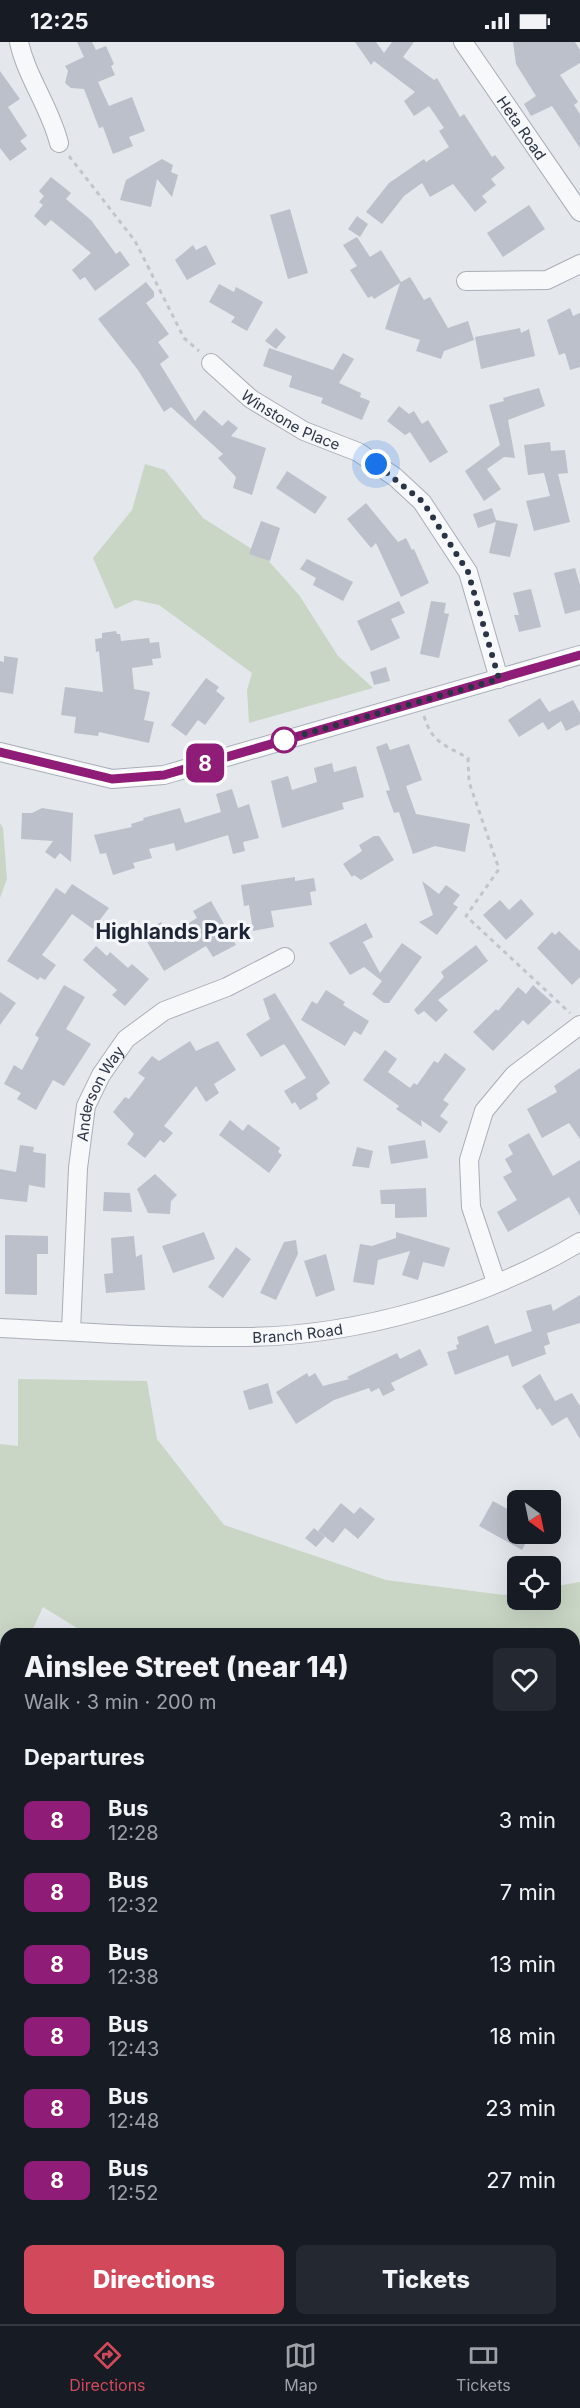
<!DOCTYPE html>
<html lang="en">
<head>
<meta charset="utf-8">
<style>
  body { margin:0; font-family:Inter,sans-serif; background:#242831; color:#f1f3f6; height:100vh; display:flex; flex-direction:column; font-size:22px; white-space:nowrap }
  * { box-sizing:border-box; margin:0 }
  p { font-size:20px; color:#9ea1a6 }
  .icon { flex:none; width:33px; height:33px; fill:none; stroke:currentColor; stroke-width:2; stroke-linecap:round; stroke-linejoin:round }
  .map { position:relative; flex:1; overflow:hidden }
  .details { position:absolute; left:0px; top:1586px; width:580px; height:698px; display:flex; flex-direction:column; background:#171b24; border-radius:18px 18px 0 0; box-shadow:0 6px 24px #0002 }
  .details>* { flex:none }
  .badge { padding:0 12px; border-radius:9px; font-size:21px; line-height:39px }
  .needle { width:39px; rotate:147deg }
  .buttons { position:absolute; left:507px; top:1448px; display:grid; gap:12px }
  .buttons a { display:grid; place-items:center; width:54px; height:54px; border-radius:9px; background:#171b24; box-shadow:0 6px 24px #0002; font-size:30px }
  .you { position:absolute; width:30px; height:30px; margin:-15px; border:4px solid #fff; border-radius:50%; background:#1a73e8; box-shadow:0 0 0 9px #1a73e833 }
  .map>.badge { position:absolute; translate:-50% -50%; box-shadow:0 0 0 3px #fff }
  h2 { padding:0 24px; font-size:22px; line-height:54px }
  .round { display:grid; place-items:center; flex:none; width:63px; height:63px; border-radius:9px; background:#242831 }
  .summary { display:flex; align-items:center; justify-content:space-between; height:102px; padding:0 24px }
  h1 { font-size:28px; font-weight:800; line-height:45px }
  .cta { display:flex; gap:12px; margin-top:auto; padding:12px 24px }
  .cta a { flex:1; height:69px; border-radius:9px; background:#d1495b; color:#fff; font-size:24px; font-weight:800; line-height:69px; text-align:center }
  .cta a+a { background:#242831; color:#f1f3f6 }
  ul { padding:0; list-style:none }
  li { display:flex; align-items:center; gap:18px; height:72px; padding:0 24px }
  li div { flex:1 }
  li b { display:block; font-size:22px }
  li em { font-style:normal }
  li .badge { min-width:66px; font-weight:700; text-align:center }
  .status { display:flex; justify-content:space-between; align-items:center; height:42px; padding:0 30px; background:#171b24; direction:ltr }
  .status svg { height:16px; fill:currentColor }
  .tabs { display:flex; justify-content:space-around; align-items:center; height:84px; border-top:2px solid #363941; background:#171b24; font-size:16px; color:#9ea1a6 }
  .tabs a { display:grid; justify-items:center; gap:3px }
  .tabs .on { color:#d1495b }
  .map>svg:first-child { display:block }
</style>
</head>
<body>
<div class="status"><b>12:25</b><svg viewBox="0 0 49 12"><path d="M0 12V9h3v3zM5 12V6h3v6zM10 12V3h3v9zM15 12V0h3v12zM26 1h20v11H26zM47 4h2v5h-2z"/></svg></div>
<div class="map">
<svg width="580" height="2282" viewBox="0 0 580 2282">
  <rect width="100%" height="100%" fill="#e4e7ec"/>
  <path fill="#c9d6c5" d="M145,422L165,428L203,476L266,516L299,553L338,614L373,646L249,681L247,648L252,631L159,563L135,558L115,567L93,516L132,468Z
    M0,781L3,786L7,837L0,856Z
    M18,1337L147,1339L157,1397L224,1483L386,1538L504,1553L517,1550L518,1557H550L551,1545L580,1540V1635L575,1632L574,1592L85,1591L43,1565L31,1591L6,1592V1610L0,1611V1402L18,1404Z
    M575,2218L580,2221V2282H526L517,2277H574Z"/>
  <path fill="#bbc0ca" d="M77,0H92L96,8L106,4L114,22L111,24L115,33L98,40L109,64L132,55L145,89L129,95L133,104L113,112L103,85L99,86L84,47L71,46L65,41L68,29L65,24L84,15Z
    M355,0H376L384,11L392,0H414L403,15L434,38L437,36L460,75L464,72L492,115L495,113L505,126L491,137L496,143L482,154L487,160L475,170L453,142L430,155L422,141L404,154L382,182L366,170L389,141L424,117L426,120L449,105L439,89L444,86L429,64L414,74L404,59L415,50L374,19L371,23Z
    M513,0H575L580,8V21L560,33L578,60L574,63L580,72V106L552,64L531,74L524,62L536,54L516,22Z
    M0,29L20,57L8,65L27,94L20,99L27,107L10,119L0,106Z
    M162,117L173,123L171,130L178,133L172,155L157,137L151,165L120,158L126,138Z
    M51,135L71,151L66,157L91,178L116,212L120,209L130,223L95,249L85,235L80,238L72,228L91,211L51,178L45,184L34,174L43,163L39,160L44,154L39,149Z
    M529,163L545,187L503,215L487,191Z
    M290,167L308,231L288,237L270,173Z
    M357,174L368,182L360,195L348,187Z
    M357,195L370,215L381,208L401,240L410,235L424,258L430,255L448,286L468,279L474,298L444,309L441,317L416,309L420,298L385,287L400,241L374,257L372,254L368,256L350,228L357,224L343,203Z
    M193,203L196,208L206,203L216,222L187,238L175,218Z
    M146,240L154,250V255L146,261L169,292L158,300L169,315L160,322L195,379L204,368L222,384L228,378L238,386L231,394L266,406L252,453L233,446L236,435L218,416L223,412L171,365L164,370L138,328L98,277Z
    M219,242L234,250L236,245L263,260L247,289L231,280L235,275L209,260Z
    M570,266L573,274L580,271V325L570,328L565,311L559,313L547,278Z
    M276,286L286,295L276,307L265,299Z
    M520,286L521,291L529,287L535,314L481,327L475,295Z
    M269,306L333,328L343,311L354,317L339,341L361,351L360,355L370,359L362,378L321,361L323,356L289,345L292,334L263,324Z
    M539,346L545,364L508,378L515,416L504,415L487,427L501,447L484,459L465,429L500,403L489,363L504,359L503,356Z
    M399,364L409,372L414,369L422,382L428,378L448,410L430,421L410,390L405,393L387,379Z
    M550,400L551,409L565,408L568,431L558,432L570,480L534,489L526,459L550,454L544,431L528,433L524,403Z
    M287,429L327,455L315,472L276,446Z
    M366,461L398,500L406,496L412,508L414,507L429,541L401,555L376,501L371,506L347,477Z
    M492,466L496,478L518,482L510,515L489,511L496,480L478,486L473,472Z
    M261,479L280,486L270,519L249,512Z
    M307,517L353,540L343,559L313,543L316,536L300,527Z
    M575,526L580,543V568L565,572L554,531Z
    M531,547L541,585L519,590L514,573H519L513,551Z
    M399,559L405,571L391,577L400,596L371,609L357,579Z
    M431,559L446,561L444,571L449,572L439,616L420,612Z
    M116,589L117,592H120L121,599L149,596L150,601L159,600L161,616L152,617L153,623L132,626L134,647L150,650L144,678L154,680L149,701L99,690L98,694L74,691L76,675L61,673L65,645L103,650L99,609L96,610L95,597L102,596V591Z
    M4,614L18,616L13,652L0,650V619L4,620Z
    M386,625L390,639L374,643L370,630Z
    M206,636L219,645L216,649L225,656L205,683L198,678L186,694L171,683Z
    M540,656L549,670L573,658L580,671V682L566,689L561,679L548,688L543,680L519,695L508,678Z
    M387,701L390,708L409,702L422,738L406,744L416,772L470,782L465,810L435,804L413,812L399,770L394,771L386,749L390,748L376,705Z
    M332,721L334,730L356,724L364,755L342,761L344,767L282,786L271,739L288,734L292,748L317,740L314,726Z
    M232,747L238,766L249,762L259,796L243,800L245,809L233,812L228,793L176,809L174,801L149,807L152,816L133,821L135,826L113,833L106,811L100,812L94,793L132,785L131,782L144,778L143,776L180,766L185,781L221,770L216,752Z
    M42,766L73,771L71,820L60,811L55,817L45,810L53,799L21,797L22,771H32Z
    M374,794H379L394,818L361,838L354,833L352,835L343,822L362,809L359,803Z
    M295,835V839L314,836L316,849L310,850L312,863L271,869L274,885L253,889L249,863L244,864L241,843Z
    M422,839L439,852L446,843L460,853L453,862L458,865L437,893L419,880L433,873Z
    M72,842L109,866L93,887L72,872L42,913L56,923L45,938L40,935L38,938L7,919L56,846L65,852Z
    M521,857L534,872L506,898L483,873L500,858L509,868Z
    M211,859L236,903L213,915L206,904L164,929L142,891L161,880L168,893L197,876L193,869Z
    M366,881L373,895L363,900L380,931L402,901L422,915L389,961H384L372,952L382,939L364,925L350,933L329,901Z
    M559,889L580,909V935L572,943L537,906L552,890L555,893Z
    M476,903L488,919L438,958L448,968L436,980L424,969L418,973L414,968L444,935L441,930Z
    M96,904L107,914L110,910L128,926L132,922L149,937L125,964L112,953L117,948L83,918Z
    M64,943L85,955L66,987L91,1002L64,1044L53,1038L36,1068L17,1057L21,1051L4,1042L14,1023L22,1028L39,996L35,993Z
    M533,943L552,960L528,983L523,978L493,1009L473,990L496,967L498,969L518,945L526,952Z
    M326,948L345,960L343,963L369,979L361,993L354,989L345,1004L301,978L312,959L317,962Z
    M0,950L16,961L0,983Z
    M275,951L330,1041L316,1052L318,1057L300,1068L295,1060L292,1062L284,1049L306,1036L287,1006L284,1002L261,1015L246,992L270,977L263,957Z
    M190,999L196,1009L218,999L236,1028L214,1042L219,1051L206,1060L196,1044L164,1084L173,1091L164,1101L160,1098L145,1116L127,1102L134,1092L113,1070L125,1055L129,1057L145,1036L138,1031L152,1014L159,1019Z
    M385,1008L397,1017L388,1030L410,1046L414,1041L417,1043L434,1019L438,1021L445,1011L466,1027L443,1058L449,1062L440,1074L448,1080L440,1091L421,1078L422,1085L396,1067L399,1064L363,1038Z
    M580,1026V1097L569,1081L542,1096L527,1067L557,1050L554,1044Z
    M230,1078L243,1089L248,1082L280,1106L278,1110L282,1113L269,1131L219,1093Z
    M529,1091L553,1134L580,1118V1174L569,1155L508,1190L497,1170L517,1158L503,1135L512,1130L505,1117L513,1112L508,1103Z
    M425,1098L428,1116L391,1122L388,1104Z
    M20,1103L34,1105L33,1110L46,1112L45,1146L29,1143L27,1160L0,1157V1127L16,1130Z
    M357,1105L373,1109L369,1126L352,1124Z
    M155,1132L177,1153L171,1159L170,1172L148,1171L137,1147Z
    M426,1146L427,1175L395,1176V1162H381L380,1148Z
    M104,1150L130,1151L132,1170L103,1169Z
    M204,1190L215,1217L173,1231L162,1204Z
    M396,1190L450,1206L444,1225L423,1220L418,1238L402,1233L410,1209L378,1218L374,1243L353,1240L360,1202L372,1204L396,1196Z
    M5,1193L48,1194V1212H37V1253L5,1252Z
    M134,1194L136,1215L142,1212L145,1248L106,1251L104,1232L113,1231L111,1196Z
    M296,1198L298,1212L276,1258L260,1251L284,1200Z
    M236,1205L251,1217L223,1256L208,1245Z
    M326,1212L335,1248L316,1255L304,1219Z
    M580,1253V1281L547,1291L550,1302L544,1304L546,1312L512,1325L508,1313L455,1333L447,1310L457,1307L456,1303L459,1302L457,1295L488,1283L495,1302L532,1289L526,1269L551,1262L553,1269Z
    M420,1307L428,1323L391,1341L395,1348L383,1354L379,1346L371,1350L369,1346L334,1358L296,1382L276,1350L307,1331L309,1335L315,1331L323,1344L349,1337L347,1335L397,1311L400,1317Z
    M540,1332L555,1359L572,1351L580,1364V1397L567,1375L552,1384L540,1366L537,1368L522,1344Z
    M268,1341L273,1361L249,1368L243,1349Z
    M493,1459L518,1473V1491H531L522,1508L479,1484Z
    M341,1461L354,1472L360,1465L375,1477L358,1497L345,1486L333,1501L318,1489Z
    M314,1486L325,1495L316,1505L305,1496Z"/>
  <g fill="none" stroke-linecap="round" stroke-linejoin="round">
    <g stroke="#a9aeb7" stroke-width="20">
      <g id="street">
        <path d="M19,0C27,36 50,65 59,101"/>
        <path id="s1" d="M463,0L580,170"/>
        <path d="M466,239L547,238L580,222"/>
        <path id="s2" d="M211,321L251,357L304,389L358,410L395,435L422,460L468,530L499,637"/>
        <path d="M0,710L112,737L164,733L580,613"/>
        <path d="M496,1240L471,1165L469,1118L484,1069L514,1033L580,983"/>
        <path id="s3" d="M0,1286C82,1290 164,1296 246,1295C358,1294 484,1257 580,1200"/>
        <path id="s4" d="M71,1289L78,1126L86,1064L101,1033L126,997L164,969L227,945L285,915"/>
        <path d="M0,1787L6,1791"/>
        <path d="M574,1957L580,1954"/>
        <path d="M295,2282L298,2277"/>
      </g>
    </g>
    <path stroke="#c2c5cb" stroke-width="3" stroke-dasharray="4.5 4.5" stroke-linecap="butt" d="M69,114L135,199L184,296L199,309
      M424,674C432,701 445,703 468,716L469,740L499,827L466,874L570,971"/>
    <use href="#street" stroke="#f7f8fa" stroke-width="18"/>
  </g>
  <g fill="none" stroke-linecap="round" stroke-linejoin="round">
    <g stroke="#fff" stroke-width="14">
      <path id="line" d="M0,710L112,737L164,733L580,613"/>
    </g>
    <use href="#line" stroke="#8f1d78" stroke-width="9"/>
    <path stroke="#2b3445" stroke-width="6" stroke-dasharray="0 10.8" d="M284,698L499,637L468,530L423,460L376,422"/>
  </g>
  <circle fill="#fff" stroke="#8f1d78" stroke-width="3" cx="284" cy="698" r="12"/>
  <g text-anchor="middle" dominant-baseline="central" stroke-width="6" stroke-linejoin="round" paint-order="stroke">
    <g font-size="15" fill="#2b3445" stroke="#f4f6f9">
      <text stroke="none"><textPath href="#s1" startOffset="104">Heta Road</textPath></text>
      <text stroke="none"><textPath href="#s2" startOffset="99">Winstone Place</textPath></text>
      <text stroke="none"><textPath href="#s4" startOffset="242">Anderson Way</textPath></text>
      <text stroke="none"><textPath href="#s3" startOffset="298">Branch Road</textPath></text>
    </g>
    <g font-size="21" font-weight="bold" fill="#1d2536" stroke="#f4f6f9">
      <text x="173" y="889">Highlands Park</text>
    </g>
  </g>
</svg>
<div class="buttons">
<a><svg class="needle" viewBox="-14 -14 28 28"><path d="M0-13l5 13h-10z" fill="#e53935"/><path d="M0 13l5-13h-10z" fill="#9ea1a6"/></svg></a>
<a><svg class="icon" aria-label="locate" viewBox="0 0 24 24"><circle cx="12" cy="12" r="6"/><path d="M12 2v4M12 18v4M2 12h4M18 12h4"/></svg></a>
</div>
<div class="you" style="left:376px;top:422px"></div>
<b class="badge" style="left:205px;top:721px;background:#8f1d78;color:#fff">8</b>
<section class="details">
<div class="summary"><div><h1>Ainslee Street (near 14)</h1><p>Walk · 3 min · 200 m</p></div><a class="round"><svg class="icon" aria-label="heart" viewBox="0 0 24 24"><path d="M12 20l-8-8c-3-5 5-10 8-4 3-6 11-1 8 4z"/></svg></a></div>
<h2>Departures</h2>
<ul>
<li><span class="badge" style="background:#8f1d78;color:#fff">8</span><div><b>Bus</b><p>12:28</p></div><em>3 min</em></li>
<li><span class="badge" style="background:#8f1d78;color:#fff">8</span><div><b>Bus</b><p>12:32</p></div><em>7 min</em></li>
<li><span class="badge" style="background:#8f1d78;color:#fff">8</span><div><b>Bus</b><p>12:38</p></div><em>13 min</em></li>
<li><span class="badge" style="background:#8f1d78;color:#fff">8</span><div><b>Bus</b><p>12:43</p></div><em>18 min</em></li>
<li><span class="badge" style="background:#8f1d78;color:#fff">8</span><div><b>Bus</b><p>12:48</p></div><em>23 min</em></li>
<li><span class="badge" style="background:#8f1d78;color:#fff">8</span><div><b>Bus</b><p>12:52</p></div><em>27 min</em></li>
</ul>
<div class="cta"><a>Directions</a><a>Tickets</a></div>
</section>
</div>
<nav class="tabs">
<a class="on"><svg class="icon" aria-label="directions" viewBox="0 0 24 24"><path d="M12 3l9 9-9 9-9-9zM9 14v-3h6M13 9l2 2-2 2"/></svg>Directions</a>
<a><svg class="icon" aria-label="map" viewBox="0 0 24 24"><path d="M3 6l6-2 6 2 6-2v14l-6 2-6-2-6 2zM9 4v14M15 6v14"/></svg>Map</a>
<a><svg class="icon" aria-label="tickets" viewBox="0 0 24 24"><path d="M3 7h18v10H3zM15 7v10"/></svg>Tickets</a>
</nav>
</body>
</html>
